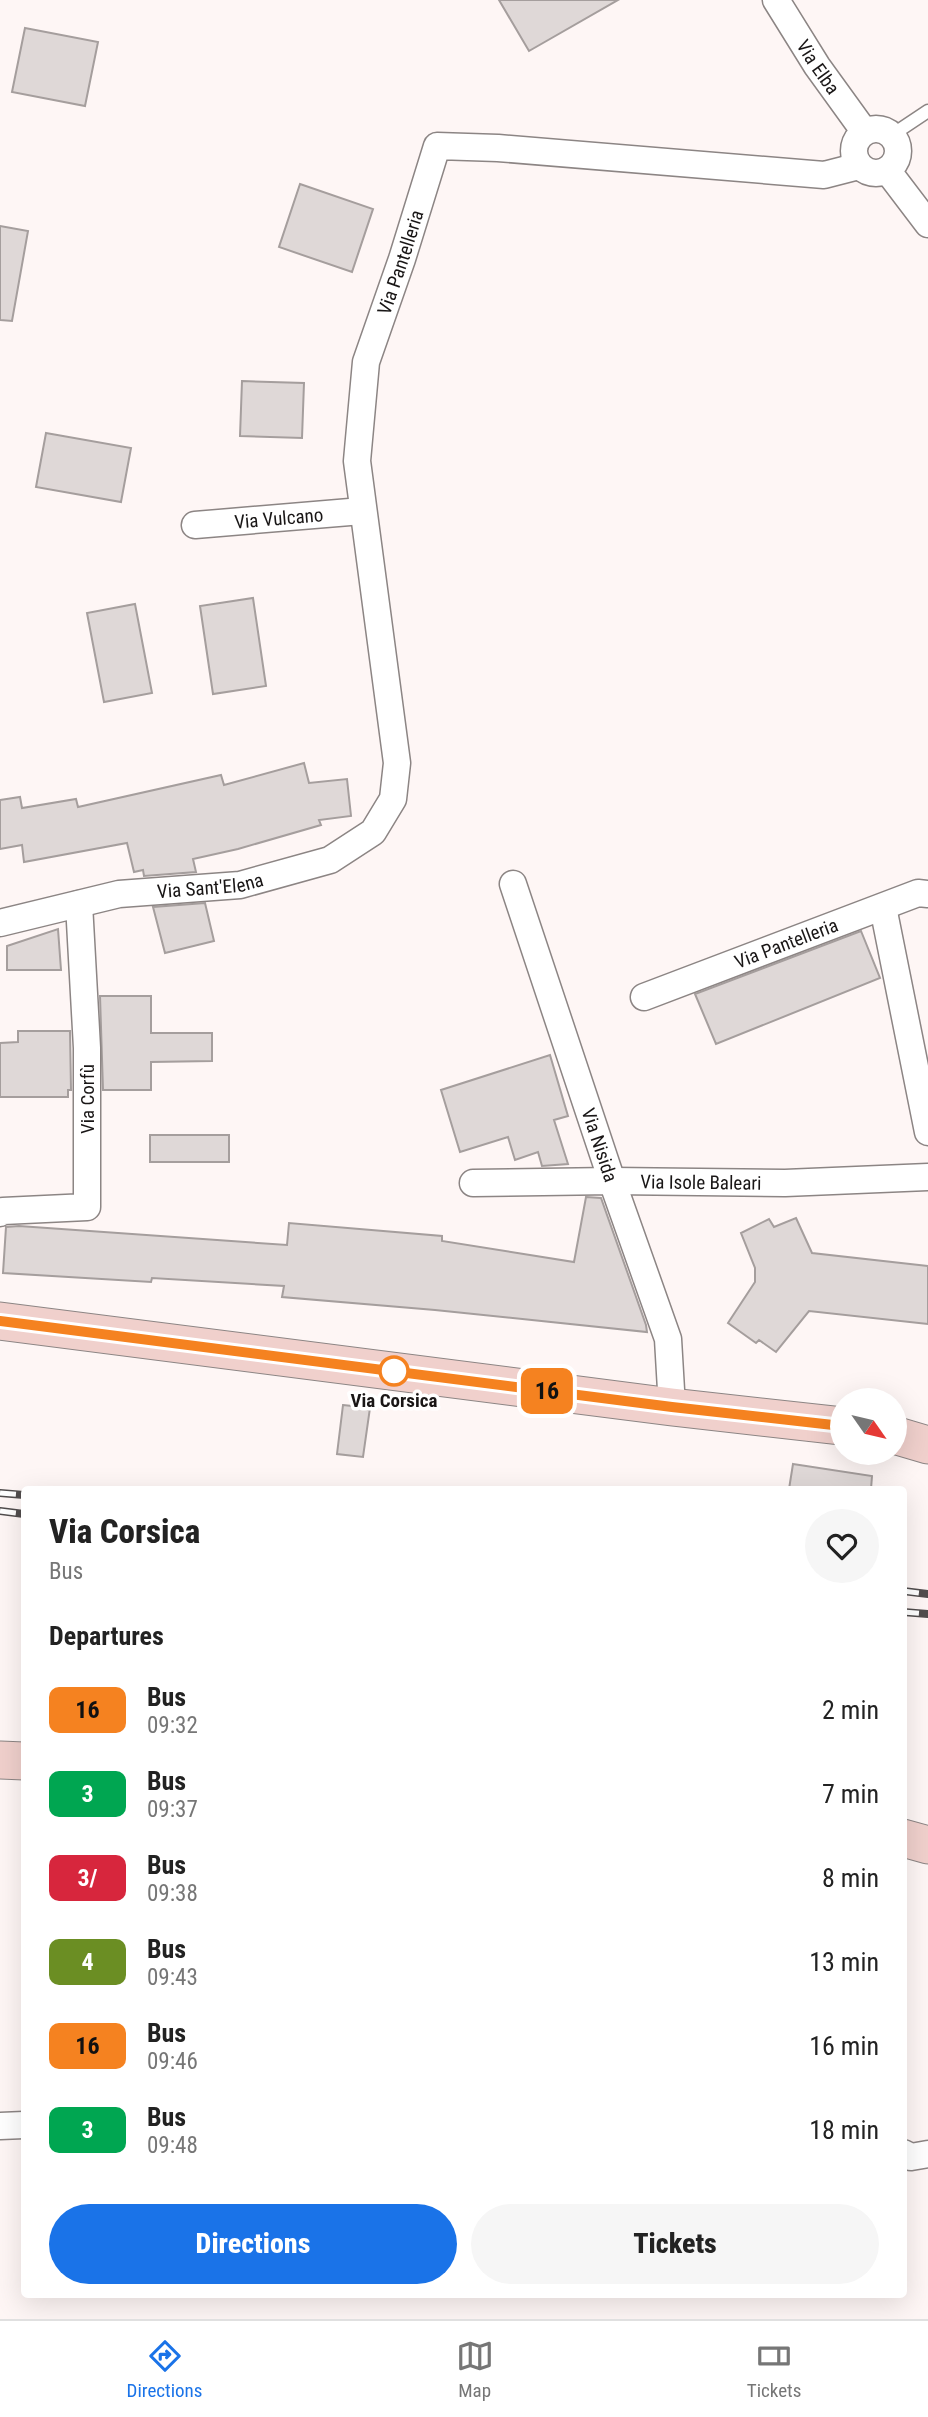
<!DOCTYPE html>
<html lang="en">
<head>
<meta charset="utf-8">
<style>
  body { margin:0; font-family:"Roboto Condensed",sans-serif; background:#f6f6f6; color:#222; height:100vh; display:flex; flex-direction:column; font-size:26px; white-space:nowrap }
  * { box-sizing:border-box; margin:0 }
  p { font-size:23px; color:#767676 }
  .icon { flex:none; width:38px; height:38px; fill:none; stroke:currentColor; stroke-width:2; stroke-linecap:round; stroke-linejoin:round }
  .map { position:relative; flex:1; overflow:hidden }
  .panel { position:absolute; left:21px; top:1486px; width:886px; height:812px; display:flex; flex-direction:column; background:#fff; border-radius:7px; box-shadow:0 7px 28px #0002 }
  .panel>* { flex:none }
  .badge { padding:0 14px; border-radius:10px; font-size:24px; line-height:46px }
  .needle { width:46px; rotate:124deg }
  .buttons { position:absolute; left:830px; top:1388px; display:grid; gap:14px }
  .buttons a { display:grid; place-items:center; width:77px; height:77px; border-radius:50%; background:#fff; box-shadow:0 7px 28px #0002; font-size:35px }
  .map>.badge { position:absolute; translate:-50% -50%; box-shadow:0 0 0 4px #fff }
  h2 { padding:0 28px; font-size:26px; line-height:63px }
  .round { display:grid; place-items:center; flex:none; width:74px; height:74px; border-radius:37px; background:#f6f6f6 }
  .summary { display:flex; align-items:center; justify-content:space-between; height:119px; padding:0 28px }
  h1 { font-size:33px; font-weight:800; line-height:52px }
  .button { display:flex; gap:14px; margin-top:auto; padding:14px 28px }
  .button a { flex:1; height:80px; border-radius:42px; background:#1a73e8; color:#fff; font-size:28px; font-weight:800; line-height:80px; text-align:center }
  .button a+a { background:#f6f6f6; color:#222 }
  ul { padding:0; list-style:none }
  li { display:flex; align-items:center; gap:21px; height:84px; padding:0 28px }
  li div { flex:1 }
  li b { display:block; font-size:26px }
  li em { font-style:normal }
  li .badge { min-width:77px; font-weight:700; text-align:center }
  .menu { display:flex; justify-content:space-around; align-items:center; height:98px; border-top:2px solid #e0e0e0; background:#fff; font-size:19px; color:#767676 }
  .menu a { display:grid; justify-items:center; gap:4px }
  .menu .on { color:#1a73e8 }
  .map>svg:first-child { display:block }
</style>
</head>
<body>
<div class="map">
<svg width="928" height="2319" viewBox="0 0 928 2319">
  <rect width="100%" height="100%" fill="#fef6f5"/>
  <path fill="#dfd8d7" stroke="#a59e9d" stroke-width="2" d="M499,0H618L529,51Z
    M25,28L98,42L85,106L12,92Z
    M300,184L373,209L352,272L279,247Z
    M0,226L28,231L12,321L0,320Z
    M242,381L304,383L302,438L240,436Z
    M46,433L131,448L121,502L36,487Z
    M253,598L266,686L213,694L200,606Z
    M135,604L152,693L104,702L87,613Z
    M304,763L309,783L347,779L351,816L319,820L321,825L238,849L193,859L196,872L144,876L143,870L134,872L127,843L24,862L22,845L0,849V800L20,797L22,808L76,799L78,807L221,775L224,785Z
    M205,903L214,941L165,953L153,907Z
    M58,929L61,970H7V946Z
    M861,931L880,978L716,1044L695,994Z
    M100,996H151V1033H212V1061L151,1062V1090H103Z
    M18,1031H70L71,1090H68V1097H0V1043L18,1042Z
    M550,1055L568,1116L554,1120L568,1164L542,1166L538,1152L515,1160L508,1137L460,1152L441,1090Z
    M150,1135H229V1162H150Z
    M586,1197L601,1198L646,1325L647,1332L435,1310L282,1297L284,1286L152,1278L151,1282L3,1273L6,1227L19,1226L287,1245L289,1223L442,1236V1241L574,1262Z
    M796,1218L812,1253L928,1266V1324L809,1311L776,1352L759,1340L756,1343L728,1323L755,1282V1268L741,1233L769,1219L774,1227Z
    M343,1405L370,1408L363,1457L337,1454Z
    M793,1464L872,1476L871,1489H789Z"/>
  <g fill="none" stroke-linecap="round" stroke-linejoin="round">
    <g stroke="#8c8584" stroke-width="15">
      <path id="lane" d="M892,135L928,111"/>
    </g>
    <g stroke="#8c8584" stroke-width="29">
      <g id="street">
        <path id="s1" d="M776,0L817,66L864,131"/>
        <circle cx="876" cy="151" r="22"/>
        <path d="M887,170L928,224"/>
        <path id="s2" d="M195,525L362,511"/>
        <path id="s3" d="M513,884L612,1181L668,1339L672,1407"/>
        <path d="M883,907L928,1132"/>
        <path id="s4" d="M0,923L119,894L240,885L330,860L373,832L393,799L397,763L357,461L366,362L402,259L437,146L498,148L824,175L859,166"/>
        <path id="s5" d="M644,997L918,893L928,894"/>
        <path id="s6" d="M473,1183L612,1181L785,1183L928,1177"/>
        <path d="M0,1213L3,1211L87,1207V1048L79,904"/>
        <path d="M0,2126L24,2125"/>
        <path d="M903,2153L911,2157L928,2154"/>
      </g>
    </g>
    <g stroke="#8c8584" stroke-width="39">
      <path id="secondary" d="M0,1321L672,1407L842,1426
        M894,1435L928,1445
        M0,1760L24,1761
        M903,1838L928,1845"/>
    </g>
    <use href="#lane" stroke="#fff" stroke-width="12"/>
    <use href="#street" stroke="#fff" stroke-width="26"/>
    <use href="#secondary" stroke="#f0d0cc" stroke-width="37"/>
    <g stroke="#514d4d" stroke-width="8">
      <path id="rail" d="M0,1493L24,1495
        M0,1511L24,1514
        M903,1591L928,1594
        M903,1612L928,1614"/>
    </g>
    <use href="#rail" stroke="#fff" stroke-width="5" stroke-dasharray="16" stroke-linecap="butt"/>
  </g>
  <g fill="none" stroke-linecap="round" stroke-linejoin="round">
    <g stroke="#fff" stroke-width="16">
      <path id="line" d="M0,1321L672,1407L842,1426"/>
    </g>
    <use href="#line" stroke="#f58220" stroke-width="10"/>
  </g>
  <circle fill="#fff" stroke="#f58220" stroke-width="3.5" cx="394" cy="1371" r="14"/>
  <g text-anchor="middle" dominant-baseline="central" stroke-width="7" stroke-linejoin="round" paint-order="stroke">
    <g font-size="19" fill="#191616" stroke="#fff">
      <text stroke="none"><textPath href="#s1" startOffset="79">Via Elba</textPath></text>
      <text stroke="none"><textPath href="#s4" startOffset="973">Via Pantelleria</textPath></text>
      <text stroke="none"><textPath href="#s2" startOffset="84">Via Vulcano</textPath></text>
      <text stroke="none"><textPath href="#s4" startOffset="214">Via Sant'Elena</textPath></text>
      <text stroke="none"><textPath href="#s5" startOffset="152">Via Pantelleria</textPath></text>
      <text transform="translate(87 1099) rotate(-90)">Via Corfù</text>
      <text stroke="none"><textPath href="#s3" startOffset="275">Via Nisida</textPath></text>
      <text stroke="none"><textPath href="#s6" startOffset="228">Via Isole Baleari</textPath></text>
    </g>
    <g font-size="19" font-weight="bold" fill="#191616" stroke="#fff">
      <text x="394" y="1400">Via Corsica</text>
    </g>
  </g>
</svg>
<div class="buttons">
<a><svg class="needle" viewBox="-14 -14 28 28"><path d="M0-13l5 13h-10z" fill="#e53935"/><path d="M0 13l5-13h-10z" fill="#767676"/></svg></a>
</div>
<b class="badge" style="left:547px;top:1391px;background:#f58220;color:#111">16</b>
<section class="panel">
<div class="summary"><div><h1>Via Corsica</h1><p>Bus</p></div><a class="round"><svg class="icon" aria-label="heart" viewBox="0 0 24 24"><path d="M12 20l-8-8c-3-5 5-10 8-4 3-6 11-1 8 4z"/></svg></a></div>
<h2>Departures</h2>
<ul>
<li><span class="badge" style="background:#f58220;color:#111">16</span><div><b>Bus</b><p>09:32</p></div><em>2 min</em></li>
<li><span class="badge" style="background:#00a651;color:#fff">3</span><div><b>Bus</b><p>09:37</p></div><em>7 min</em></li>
<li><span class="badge" style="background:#d7263d;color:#fff">3/</span><div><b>Bus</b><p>09:38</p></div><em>8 min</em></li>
<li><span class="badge" style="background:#6b8e23;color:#fff">4</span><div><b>Bus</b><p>09:43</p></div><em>13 min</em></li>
<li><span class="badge" style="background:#f58220;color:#111">16</span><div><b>Bus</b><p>09:46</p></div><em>16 min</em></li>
<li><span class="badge" style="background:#00a651;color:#fff">3</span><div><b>Bus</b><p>09:48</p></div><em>18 min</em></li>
</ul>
<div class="button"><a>Directions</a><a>Tickets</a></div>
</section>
</div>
<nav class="menu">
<a class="on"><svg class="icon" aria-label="directions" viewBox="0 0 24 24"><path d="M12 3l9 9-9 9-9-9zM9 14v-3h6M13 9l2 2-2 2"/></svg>Directions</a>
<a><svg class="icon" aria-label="map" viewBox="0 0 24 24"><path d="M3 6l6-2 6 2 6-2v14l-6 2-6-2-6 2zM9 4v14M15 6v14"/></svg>Map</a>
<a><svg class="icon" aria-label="tickets" viewBox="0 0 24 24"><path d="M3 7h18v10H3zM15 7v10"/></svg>Tickets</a>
</nav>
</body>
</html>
